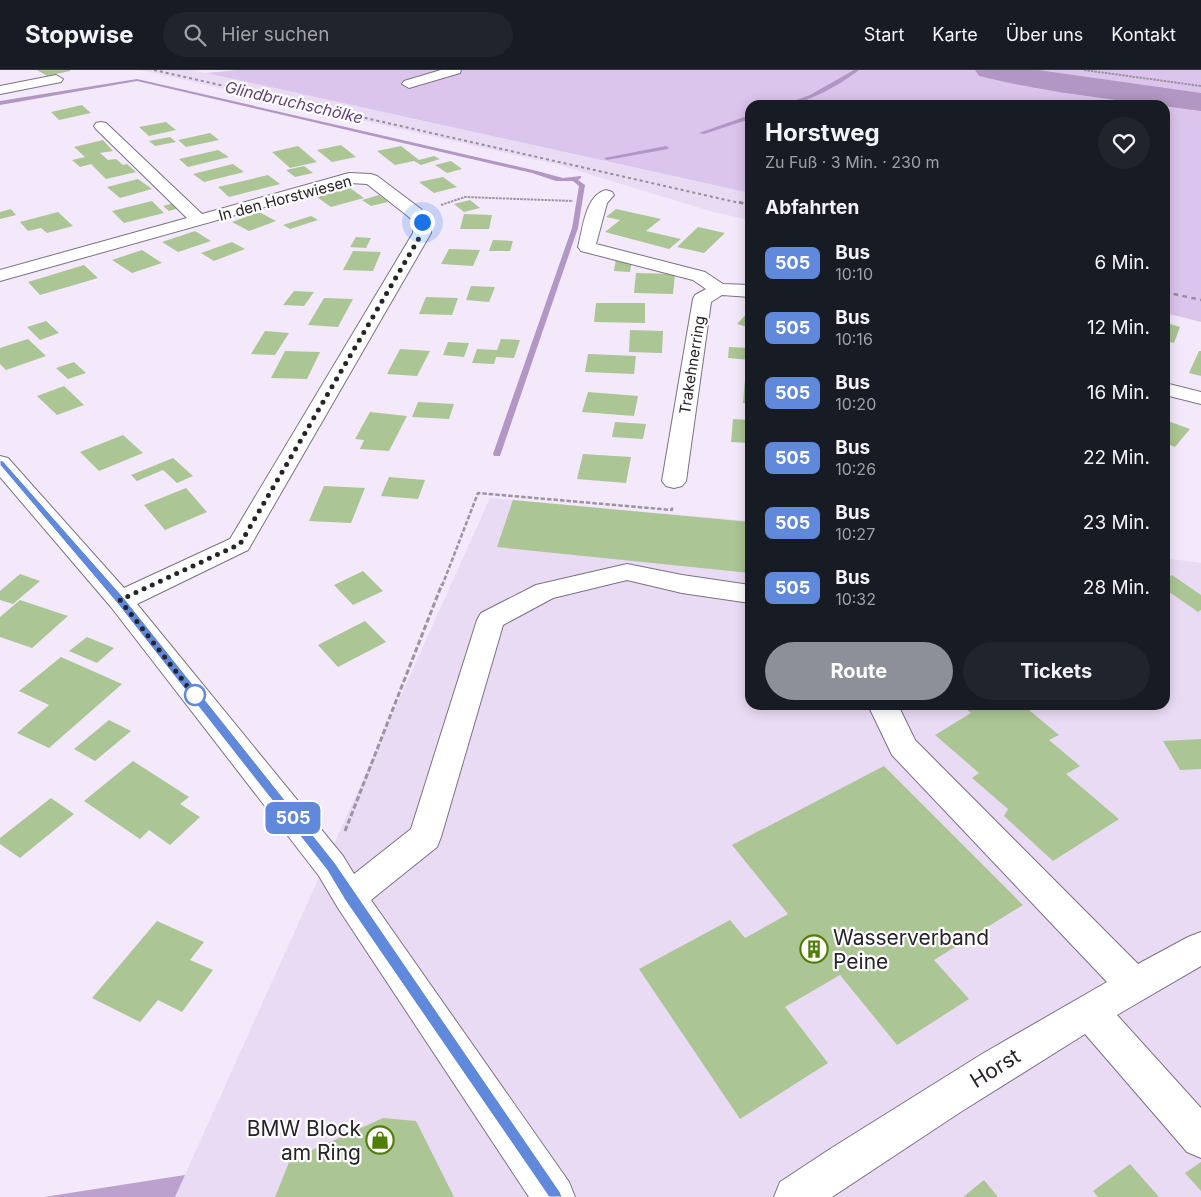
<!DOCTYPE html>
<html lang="de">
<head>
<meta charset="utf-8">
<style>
  body { margin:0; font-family:Inter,sans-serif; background:#20242c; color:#f1f3f6; height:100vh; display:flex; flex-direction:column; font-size:19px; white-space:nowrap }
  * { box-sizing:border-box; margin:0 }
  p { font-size:16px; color:#9ea1a6 }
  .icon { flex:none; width:28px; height:28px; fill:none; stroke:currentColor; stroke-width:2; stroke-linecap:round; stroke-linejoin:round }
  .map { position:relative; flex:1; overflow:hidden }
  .side { position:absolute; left:745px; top:30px; width:425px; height:610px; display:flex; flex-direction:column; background:#171b24; border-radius:15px; box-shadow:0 2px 12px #0003 }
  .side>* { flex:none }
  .badge { padding:0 10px; border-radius:8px; font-size:18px; line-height:32px }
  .you { position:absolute; width:25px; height:25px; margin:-12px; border:4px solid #fff; border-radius:50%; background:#1a73e8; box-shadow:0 0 0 8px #1a73e833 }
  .map>.badge { position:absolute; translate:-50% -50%; box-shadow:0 0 0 2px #fff }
  h2 { padding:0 20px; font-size:19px; line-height:45px }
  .round { display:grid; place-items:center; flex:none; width:52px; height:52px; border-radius:26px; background:#20242c }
  .head { display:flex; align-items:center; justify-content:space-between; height:85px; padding:0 20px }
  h1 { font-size:24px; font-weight:700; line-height:38px }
  .button { display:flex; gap:10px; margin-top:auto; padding:10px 20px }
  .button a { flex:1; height:58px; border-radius:30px; background:#8c9099; color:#fff; font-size:20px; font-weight:700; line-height:58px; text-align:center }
  .button a+a { background:#20242c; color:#f1f3f6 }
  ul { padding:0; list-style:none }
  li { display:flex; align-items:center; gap:15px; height:65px; padding:0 20px }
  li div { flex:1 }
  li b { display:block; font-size:19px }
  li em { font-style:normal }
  li .badge { min-width:55px; font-weight:700; text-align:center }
  header { display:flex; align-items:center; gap:30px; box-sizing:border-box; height:70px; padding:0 25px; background:#171b24; border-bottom:1px solid #363941 }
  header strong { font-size:24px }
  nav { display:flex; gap:28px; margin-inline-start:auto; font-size:18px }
  .search { width:350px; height:45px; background:#20242c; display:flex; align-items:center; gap:12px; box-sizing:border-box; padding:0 18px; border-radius:28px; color:#9ea1a6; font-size:19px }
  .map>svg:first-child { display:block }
</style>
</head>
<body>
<header>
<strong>Stopwise</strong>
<div class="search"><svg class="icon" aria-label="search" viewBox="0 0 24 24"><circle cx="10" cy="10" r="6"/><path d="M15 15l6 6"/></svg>Hier suchen</div>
<nav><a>Start</a><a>Karte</a><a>Über uns</a><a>Kontakt</a></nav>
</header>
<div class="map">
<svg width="1201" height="1127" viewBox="0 0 1201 1127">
  <rect width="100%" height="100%" fill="#f3e9fb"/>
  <path fill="#eadbf4" d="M140,0H192L750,123V150L713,142L559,95Z
    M490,428L750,451V635H1165V488L1201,493V1127H175Z"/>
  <path fill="#dcc5ec" d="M237,0H1201V252L1165,243V35H750V123L206,3Z"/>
  <path fill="#bca0ce" d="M185,1105L175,1127H44Z"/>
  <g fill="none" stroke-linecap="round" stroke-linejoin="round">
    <path fill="#b296c3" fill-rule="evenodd" d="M854,0H859C843,13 805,35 783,35L810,25Z
      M137,9L533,100L563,108L581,106V108L578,110L585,115L578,158L500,386H494L493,384L572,158L579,116L573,111H556L532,103L137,11L0,35V31Z
      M750,45V49L704,64L699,63Z
      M666,76L669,78L668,79L607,90L604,88Z"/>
    <path fill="#b296c3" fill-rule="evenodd" d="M975,0H1038L1201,23V41C1128,31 1051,24 979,6Z"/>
  </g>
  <path fill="#acc594" d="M37,0H70V1L47,6Z
    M82,35L91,43L59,50L51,42Z
    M166,52L176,60L149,66L139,57Z
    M210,63L219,70L186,77L178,70Z
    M170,67L176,72L155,76L149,71Z
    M103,70L113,81L100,83L108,90L116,89L123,95L127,94L136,102L106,109L91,94L80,97L72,90L85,87L74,77Z
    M341,75L356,87L332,92L317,80Z
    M298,76L317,92L290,98L272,82Z
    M401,76L419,90L434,86L440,89L421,95L414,91L395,95L377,81Z
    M218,80L229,87L188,97L179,89Z
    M451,91L462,99L447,103L435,95Z
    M233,94L244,102L204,112L193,104Z
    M304,96L313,103L295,107L286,100Z
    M268,105L280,114L229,127L218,117Z
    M443,107L457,117L434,123L419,112Z
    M138,109L152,119L120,128L107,117Z
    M350,118L364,128L331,137L317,127Z
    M379,125L388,132L371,136L362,130Z
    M470,130L480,138L464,142L454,134Z
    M152,131L164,143L124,153L112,141Z
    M174,133L179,138L169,141L163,136Z
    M11,139L16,145L0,149V142Z
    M616,139L661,149L646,161L681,169L669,179L605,162L620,150L606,147Z
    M58,142L73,156L47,163L41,158L28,161L20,152Z
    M259,142L276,151L249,161L232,152Z
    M464,144L492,145L489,159H460Z
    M311,146L318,150L290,159L283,155Z
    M698,157L725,163L704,183L677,177Z
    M195,161L211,171L178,182L162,172Z
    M356,167L371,168L366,178L350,177Z
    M493,170L513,171L510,181H489Z
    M232,172L245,179L214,191L201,183Z
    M449,179L480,180L473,196L441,194Z
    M142,180L162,193L132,203L112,190Z
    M353,181L381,182L373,201L343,200Z
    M616,189L632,190L630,202L614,201Z
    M84,195L98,208L40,225L28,212Z
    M636,203L675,204L673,224L634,223Z
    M471,216L495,217L489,232L466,230Z
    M294,221L314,222L304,236L283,235Z
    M426,227L458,228L452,245L419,244Z
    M324,228L353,229L338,257L308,255Z
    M596,233H645V253L594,252Z
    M750,240V258L737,254Z
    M46,251L59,263L40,270L27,257Z
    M1167,253L1180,257L1174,273L1165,271Z
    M630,260L663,261L662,283L629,282Z
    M265,261L289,263L275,285L251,284Z
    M28,269L46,286L6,300L0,294V278Z
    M501,269L520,270L514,288L496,287L494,294L472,293L477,279L497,280Z
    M448,272L469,273L464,287L443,285Z
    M729,277L750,278V290L728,288Z
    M400,279L430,281L417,306L387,304Z
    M285,281L320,282L307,309L271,308Z
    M1199,281H1201V306L1189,303Z
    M588,284L636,286L634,304L585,302Z
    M74,292L86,303L68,309L56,298Z
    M745,310H750V333H743Z
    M64,316L84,335L57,345L37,326Z
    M588,322L638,326L634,346L582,342Z
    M418,332L454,334L449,349L412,347Z
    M370,342L407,346L389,381L360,379L364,370L355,369Z
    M733,349L750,350V373L731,372Z
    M1165,350L1190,359L1175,377L1165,373Z
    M615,352L646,354L643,369L612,367Z
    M123,365L143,383L99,401L80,382Z
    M583,384L631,387L626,413L577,409Z
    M173,388L193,406L177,413L163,400L137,411L131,405Z
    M389,407L425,410L418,429L381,426Z
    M324,416L365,418L351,453L309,451Z
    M186,418L207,442L165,460L144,435Z
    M513,430L750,452V503L497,477Z
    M363,501L383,521L353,535L334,515Z
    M20,504L40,511L13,534L0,530V521Z
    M1172,505L1201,525V540L1198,542L1165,519V508Z
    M20,530L68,546L32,578L0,567V547Z
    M365,551L386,572L338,597L318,575Z
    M87,567L114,578L97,593L69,581Z
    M61,587L122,614L49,678L17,663L49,635L19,621Z
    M961,635H1023L1059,665L1049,670L1080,696L1066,704L1119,749L1053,791L1004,746L1008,739L972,708L979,703L935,665L971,643Z
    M109,650L131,661L95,691L74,679Z
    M1201,669V699L1180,700L1163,671Z
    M133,691L189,727L180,734L200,747L170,775L149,760L140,769L84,731Z
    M884,696L1023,835L934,890L969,929L897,975L840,905L785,937L828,993L740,1049L639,899L730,850L745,868L788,844L732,775Z
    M51,728L74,744L20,788L0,774V768Z
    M157,851L204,872L190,890L213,900L182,942L158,930L140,952L92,928Z
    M383,1048L416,1051L454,1127H275L290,1090Z
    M1201,1092V1121L1185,1103Z
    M1130,1094L1159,1127H1098L1093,1121Z
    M984,1110L998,1127H963Z"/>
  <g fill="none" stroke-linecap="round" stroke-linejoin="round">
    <g stroke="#7b7282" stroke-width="2">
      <path id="minor" d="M441,0H461L460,3L409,18L402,14L404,11Z
        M56,5L63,9L61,12L0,24V16Z
        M101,52L106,53L202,144L349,103L371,104L377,106L421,139L430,152L431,163L248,480L137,534L343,786L354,804L411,759L477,550L481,543L536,515L627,494L682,505L750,515V533L682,523L627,510L553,528L503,555L441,767L437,777L371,830L569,1112L575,1127H529L338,838L319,806L111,537L0,407V386L8,388L124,518L230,469L413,163L414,152L409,147L367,114L350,113L0,211V200L187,148L96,59L94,56L96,53Z
        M606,120L612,122L614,125L607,133L596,174L705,202L723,214L750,215V227L722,225L711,232L686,411L682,416L674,418L666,416L662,411L693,229L695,225L706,219L693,210L581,181L578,177C583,159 585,125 606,120Z
        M1165,313L1201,322V334L1165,325Z
        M868,635H898L915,670L1138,894L1188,867L1201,862V896L1117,945L1201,1038V1088L1187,1082L1085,964L959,1043L832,1127H774L780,1112L830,1079L982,984L1107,912L892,685Z"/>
    </g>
    <path stroke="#9b94a1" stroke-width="2" stroke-dasharray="2.5 1" stroke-linecap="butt" d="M1084,0L1201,16
      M441,135L465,127L573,131"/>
    <path stroke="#9b94a1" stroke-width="2.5" stroke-dasharray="4.5 2" stroke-linecap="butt" d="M442,516L478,423L672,440V436"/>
    <path stroke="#9b94a1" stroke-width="3" stroke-dasharray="5.5 2.5" stroke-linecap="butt" d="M345,761L442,514"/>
    <use href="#minor" fill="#fff" fill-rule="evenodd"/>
    <path stroke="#958d9a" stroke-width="2" stroke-dasharray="3 3" stroke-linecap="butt" d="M154,0L744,134"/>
    <path stroke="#958d9a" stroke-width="2.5" stroke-dasharray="4.5 4.5" stroke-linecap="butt" d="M739,132L750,135
      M1165,222L1201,230"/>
  </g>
  <path fill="#6089dc" stroke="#fff" d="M0,390L3,391L124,528L335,793L560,1122L562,1127H549L345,830L327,800L117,533L0,395Z"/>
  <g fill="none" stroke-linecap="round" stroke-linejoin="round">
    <path stroke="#272329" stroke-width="5" stroke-dasharray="0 9" d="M195,625L199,631L120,530L240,474L422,163V152"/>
  </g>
  <defs>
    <g id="building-ring" transform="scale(1.4375)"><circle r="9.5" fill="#fff" stroke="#517e04" stroke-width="1.5"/><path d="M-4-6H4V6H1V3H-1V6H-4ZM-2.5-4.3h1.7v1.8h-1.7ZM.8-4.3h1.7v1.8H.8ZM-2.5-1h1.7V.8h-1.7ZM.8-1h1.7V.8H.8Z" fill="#517e04"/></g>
    <g id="shop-ring" transform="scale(1.4375)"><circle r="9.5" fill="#fff" stroke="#517e04" stroke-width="1.5"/><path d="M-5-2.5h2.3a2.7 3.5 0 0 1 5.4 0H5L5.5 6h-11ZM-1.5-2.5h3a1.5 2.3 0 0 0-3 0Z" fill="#517e04"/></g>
  </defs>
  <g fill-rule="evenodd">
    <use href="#building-ring" x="814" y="879"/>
    <use href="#shop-ring" x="380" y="1070"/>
  </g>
  <circle fill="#fff" stroke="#6089dc" stroke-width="2.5" cx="195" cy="625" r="10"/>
  <g text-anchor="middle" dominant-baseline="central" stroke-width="4.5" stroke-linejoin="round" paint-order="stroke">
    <g font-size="15" fill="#272329" stroke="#fff">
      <text transform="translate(285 128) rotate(-15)">In den Horstwiesen</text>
      <text transform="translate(692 295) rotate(-81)">Trakehnerring</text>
    </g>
    <g font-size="16" font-style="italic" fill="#65407b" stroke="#fff">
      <text transform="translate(294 32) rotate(13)">Glindbruchschölke</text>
    </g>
    <g font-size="21" fill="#272329" stroke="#fff" text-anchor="start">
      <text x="833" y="867">Wasserverband<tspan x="833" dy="24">Peine</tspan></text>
      <text x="361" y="1058" text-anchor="end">BMW Block<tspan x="361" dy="24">am Ring</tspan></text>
    </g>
    <g font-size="21" fill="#272329" stroke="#fff">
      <text transform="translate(995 998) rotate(-32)">Horst</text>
    </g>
  </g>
</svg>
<div class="you" style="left:422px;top:152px"></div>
<b class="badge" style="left:293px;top:748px;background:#6089dc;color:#fff">505</b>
<section class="side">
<div class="head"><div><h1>Horstweg</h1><p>Zu Fuß · 3 Min. · 230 m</p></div><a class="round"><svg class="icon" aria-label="heart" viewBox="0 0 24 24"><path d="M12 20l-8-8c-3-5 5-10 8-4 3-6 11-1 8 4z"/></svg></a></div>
<h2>Abfahrten</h2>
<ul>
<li><span class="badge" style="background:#6089dc;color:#fff">505</span><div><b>Bus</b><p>10:10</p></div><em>6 Min.</em></li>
<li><span class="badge" style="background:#6089dc;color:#fff">505</span><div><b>Bus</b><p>10:16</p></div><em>12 Min.</em></li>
<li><span class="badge" style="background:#6089dc;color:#fff">505</span><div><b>Bus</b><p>10:20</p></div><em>16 Min.</em></li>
<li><span class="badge" style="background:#6089dc;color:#fff">505</span><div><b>Bus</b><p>10:26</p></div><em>22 Min.</em></li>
<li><span class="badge" style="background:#6089dc;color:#fff">505</span><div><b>Bus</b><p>10:27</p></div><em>23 Min.</em></li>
<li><span class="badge" style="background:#6089dc;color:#fff">505</span><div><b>Bus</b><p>10:32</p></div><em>28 Min.</em></li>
</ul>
<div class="button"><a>Route</a><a>Tickets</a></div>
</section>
</div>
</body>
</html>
